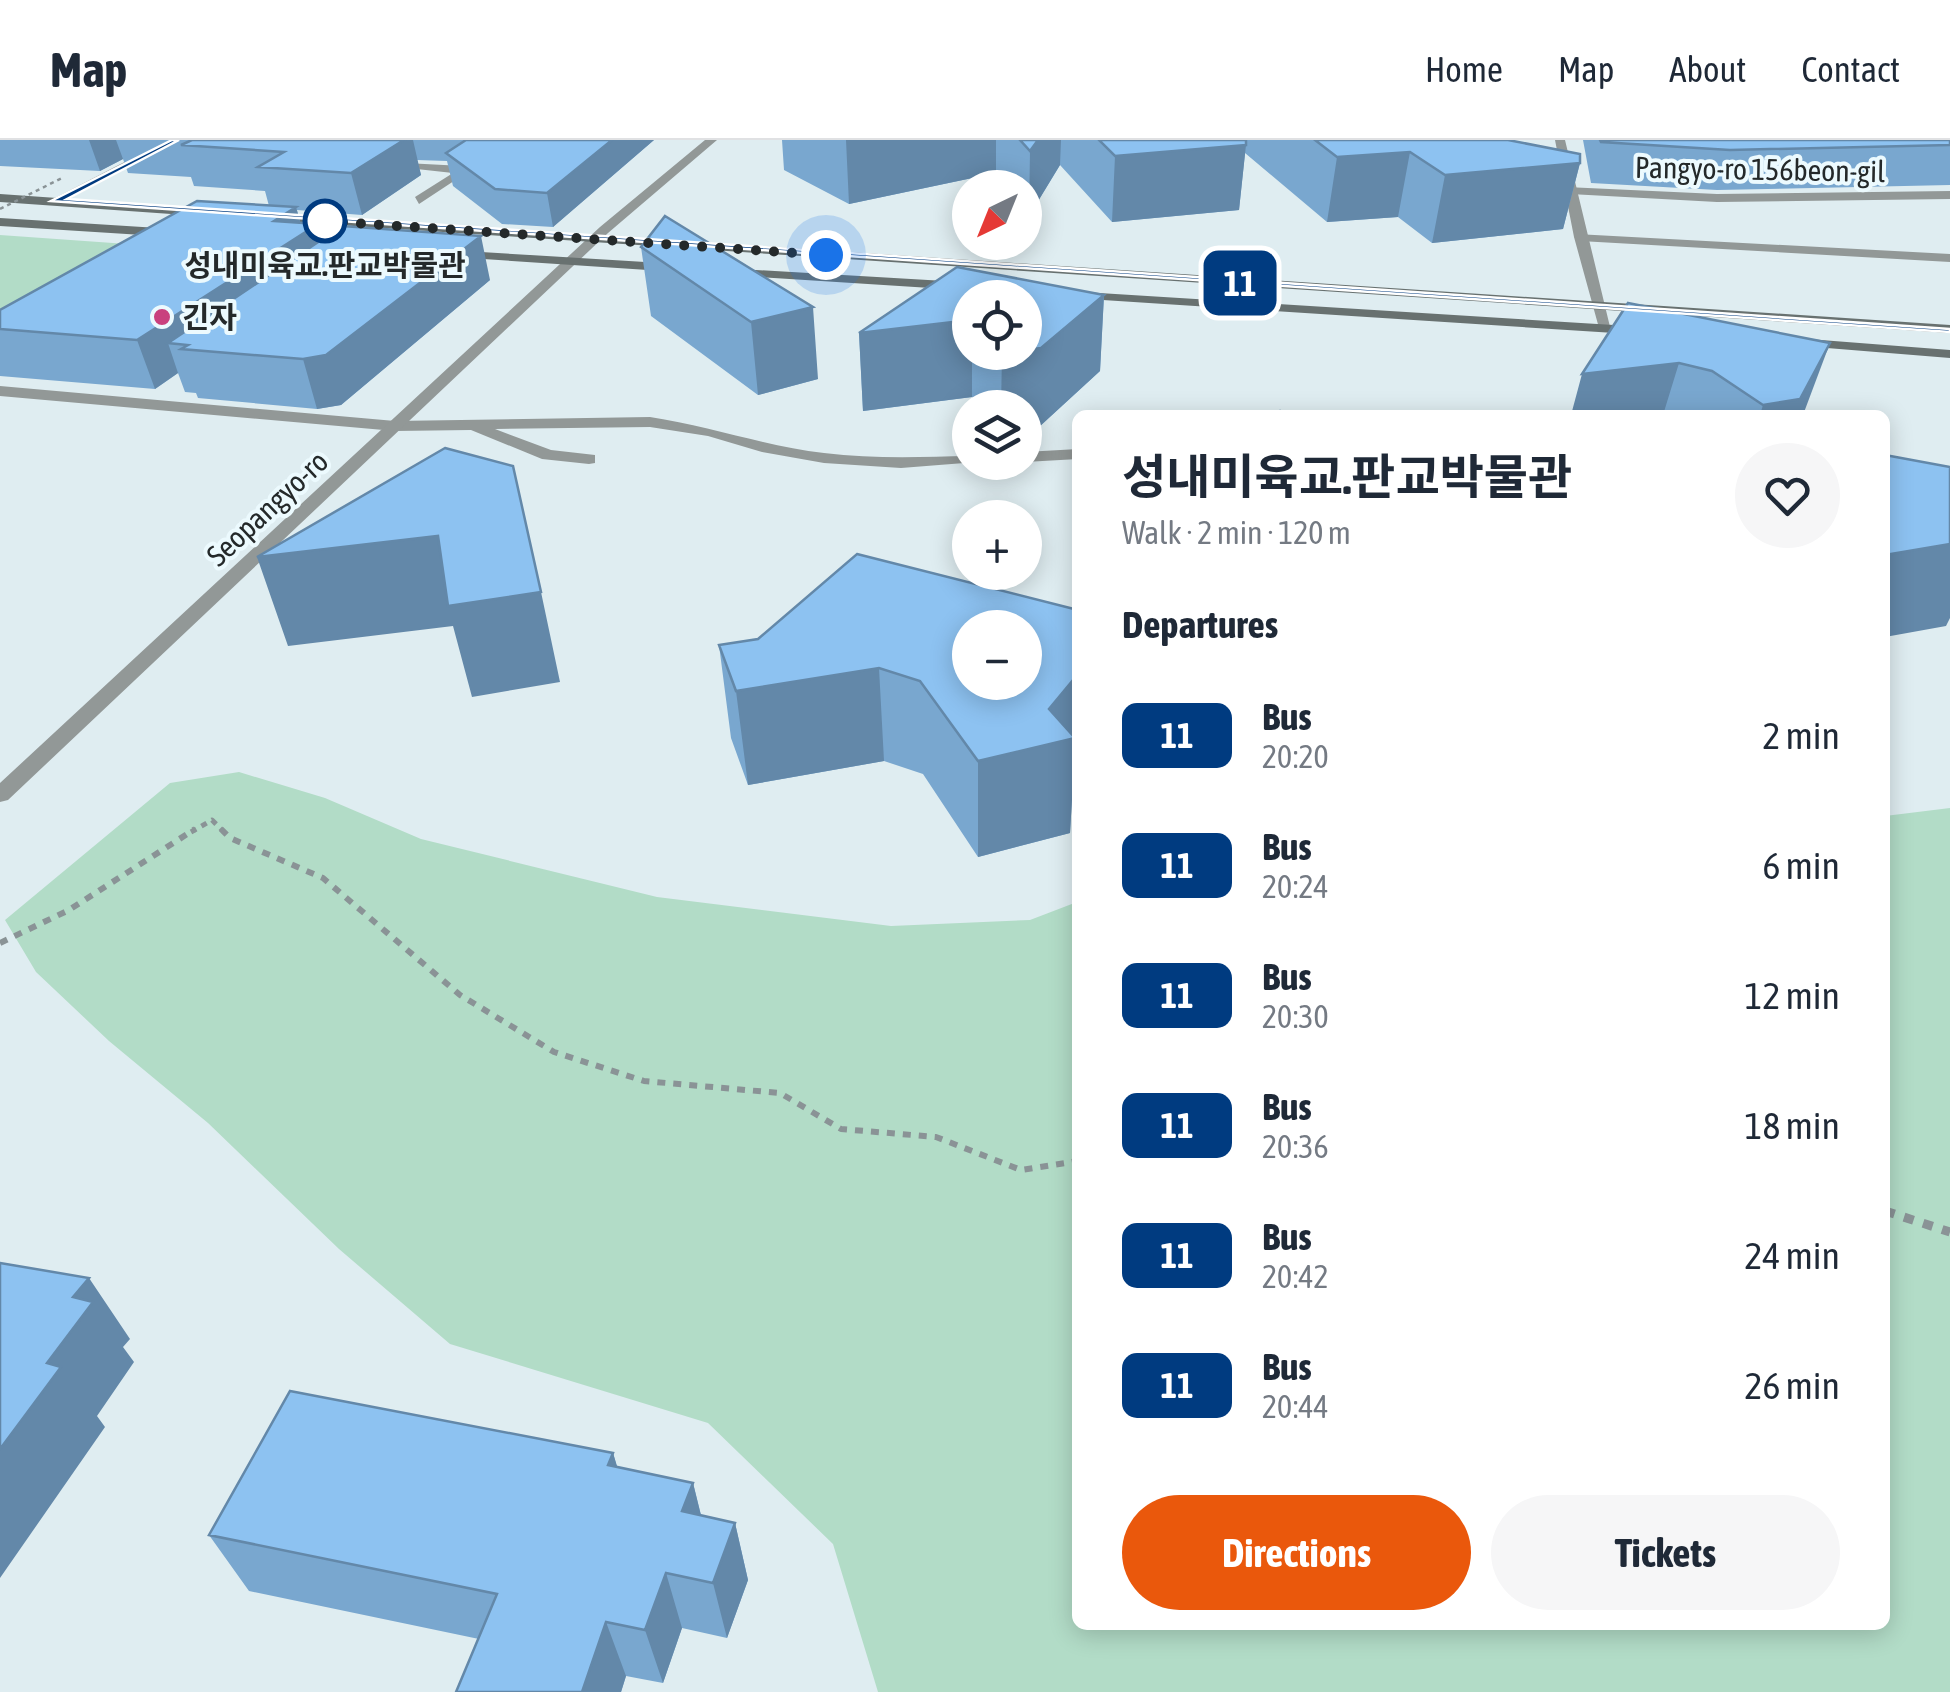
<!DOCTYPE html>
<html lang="en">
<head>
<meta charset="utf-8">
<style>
  body { margin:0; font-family:"Asap Condensed","Noto Sans KR",sans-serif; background:#f6f6f7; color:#1f2937; height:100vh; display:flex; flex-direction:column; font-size:38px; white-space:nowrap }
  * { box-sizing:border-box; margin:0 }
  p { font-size:32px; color:#747a83 }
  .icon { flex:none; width:55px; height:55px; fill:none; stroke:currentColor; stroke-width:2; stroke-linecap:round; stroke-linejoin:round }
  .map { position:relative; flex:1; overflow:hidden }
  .sheet { position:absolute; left:1072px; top:270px; width:818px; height:1220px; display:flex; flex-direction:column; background:#fff; border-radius:15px; box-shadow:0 5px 25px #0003 }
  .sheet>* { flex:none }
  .badge { padding:0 20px; border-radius:15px; font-size:35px; line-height:65px }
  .needle { width:65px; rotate:223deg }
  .tools { position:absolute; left:952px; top:30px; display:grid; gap:20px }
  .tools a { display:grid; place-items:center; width:90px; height:90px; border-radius:50%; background:#fff; box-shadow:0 5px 25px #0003; font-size:50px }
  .you { position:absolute; width:50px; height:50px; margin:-25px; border:8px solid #fff; border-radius:50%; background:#1a73e8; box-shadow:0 0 0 15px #1a73e833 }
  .map>.badge { position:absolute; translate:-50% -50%; box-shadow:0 0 0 5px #fff }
  h2 { padding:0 50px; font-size:38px; line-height:90px }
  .round { display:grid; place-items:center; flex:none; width:105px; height:105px; border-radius:52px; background:#f6f6f7 }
  .headline { display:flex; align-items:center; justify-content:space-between; height:170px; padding:0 50px }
  h1 { font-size:48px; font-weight:700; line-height:75px }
  .action { display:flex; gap:20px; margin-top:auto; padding:20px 50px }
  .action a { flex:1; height:115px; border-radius:60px; background:#ea580c; color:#fff; font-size:40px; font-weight:700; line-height:115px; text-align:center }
  .action a+a { background:#f6f6f7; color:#1f2937 }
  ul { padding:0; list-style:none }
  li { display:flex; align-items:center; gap:30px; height:130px; padding:0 50px }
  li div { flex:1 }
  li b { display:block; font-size:38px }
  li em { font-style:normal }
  li .badge { min-width:110px; font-weight:700; text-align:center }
  header { display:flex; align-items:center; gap:60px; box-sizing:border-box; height:140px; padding:0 50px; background:#fff; border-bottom:2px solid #e0e1e3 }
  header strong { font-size:48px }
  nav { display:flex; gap:55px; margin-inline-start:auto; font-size:35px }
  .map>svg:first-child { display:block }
</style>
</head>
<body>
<header>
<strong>Map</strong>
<nav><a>Home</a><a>Map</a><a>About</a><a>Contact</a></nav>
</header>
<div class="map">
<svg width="1950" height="1552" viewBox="0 0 1950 1552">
  <rect width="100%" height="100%" fill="#dfedf1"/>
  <path fill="#b2dcc7" d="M0,95L127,104L0,185Z
    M239,632L325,658L421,699L657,757L891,786L1030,780L1077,762L1078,1485H1885V676L1950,668V1552H878L833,1404L708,1283L450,1204L339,1109L208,983L109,901L36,832L5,780L170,643Z"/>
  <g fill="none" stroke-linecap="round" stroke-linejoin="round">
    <path stroke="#8a9396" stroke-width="5" stroke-dasharray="6 6" stroke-linecap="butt" d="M191,692L212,680L224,692"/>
    <path stroke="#8a9396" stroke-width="6" stroke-dasharray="8 8" stroke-linecap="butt" d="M221,689L230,698L323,738L460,855L554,912L644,941L780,953L841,989L936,997L1021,1030L1078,1021
      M0,803L69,770L195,689"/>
    <path stroke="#8a9396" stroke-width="9" stroke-dasharray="10 10" stroke-linecap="butt" d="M1885,1071L1950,1092"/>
    <path fill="#929897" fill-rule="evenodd" d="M650,277C709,286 765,306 824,313C872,319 921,317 970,316V322H977L901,328L824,323L762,312L708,296L650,287L495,289L551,310L595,315V323L589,324L542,319L471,290L395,291L387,286L395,281Z
      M1078,309V319L1025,322V312Z"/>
    <path fill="#929897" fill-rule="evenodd" d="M167,0H180L59,64L49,61Z
      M504,0H516L419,64L415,57L453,33L380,25L386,22L463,26Z
      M1566,47L1717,54L1950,51V59L1717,62L1570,54Z
      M1576,94L1950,114V122L1580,101L1574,97Z
      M0,246L395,281L403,286L395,291L0,256Z"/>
    <path fill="#929897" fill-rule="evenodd" d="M705,0H717L608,93L8,660L0,662V643L600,87Z
      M1555,0H1565L1611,191L1599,188L1574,97Z"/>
    <path fill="#687170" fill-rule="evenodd" d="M0,54L214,69L220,73L214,77L0,62Z
      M260,73L1950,185V193L264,80Z
      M0,78L174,89L180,93L174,97L0,86Z
      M448,110L678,124L685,128L678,132L453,117L448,116Z
      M723,128L962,142L969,146L962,150L728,135L721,131Z
      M1067,151L1646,187L1653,191L1646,195L1072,158L1067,157Z
      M1795,198L1950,210V218L1790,205V199Z"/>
    <path stroke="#8a9396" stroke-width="2.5" stroke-dasharray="4 4" stroke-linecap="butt" d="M0,69L64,37"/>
  </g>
  <path fill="#79a7cf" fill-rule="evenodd" d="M0,0H654L553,87L502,84L453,46L447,21L417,20L421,35L362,75L297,70L300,82L322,99L490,140L341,265L317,269L198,258L196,253L185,252L178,233L155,249L0,236V170L269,66L265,51L194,46L191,37L128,33L123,19L100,31L0,26Z
    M782,0H1508L1580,23L1563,89L1432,103L1398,77L1327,82L1245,13L1239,70L1112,82L1060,25L1061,8L1060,25L1029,76L1025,71V48H1007L996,33L849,64L784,30Z
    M1583,0H1950V45L1717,50L1591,43Z
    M665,76L818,239L758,255L651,176L641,107Z
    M957,127L1104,155L1100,231L1039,287L1025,289V268H981L972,257L863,271L859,193ZM970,158H1025V212H970Z
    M1628,163L1803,275H1571Z
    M857,414L1074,625L1070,693L978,717L923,634L884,621L748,645L731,598L719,505L758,499Z
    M613,1313L617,1327L693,1343L701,1375L735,1383L748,1440L727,1498L682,1488L663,1543L626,1536L621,1552H456L479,1499L249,1451L209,1395Z"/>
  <path fill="#6388a9" d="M89,0H116L123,19L100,31Z
    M404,0H413L421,35L362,75L351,33Z
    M612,0H654L553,87L547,53Z
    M846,0H996V33L849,64Z
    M1038,0H1061L1060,25L1029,76L1030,11Z
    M1246,5L1239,70L1112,82L1115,16Z
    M1410,12L1398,77L1327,82L1337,17Z
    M1580,23L1563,89L1432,103L1445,35Z
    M296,67L303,93L318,84L330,128L188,205L168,203L178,233L155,249L137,200L274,81Z
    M481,96L490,140L341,265L317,269L303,219Z
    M1104,155L1100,231L1039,287L1025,289V268H1001L1002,214L1025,212V210Z
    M813,167L818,239L758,255L751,182Z
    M970,180V212H972V257L863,271L859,193Z
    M1830,203L1803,275H1760L1763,265Z
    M1679,223L1663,275H1571L1582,234Z
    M438,396L541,452L560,542L472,557L453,486L288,506L257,417Z
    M1950,404V478L1946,486L1885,497V415Z
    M879,528L884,621L748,645L736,551Z
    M1078,534V620L1074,625L1070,693L978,717V621L1049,569Z
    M89,1138L130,1199L123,1207L134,1222L97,1276L105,1287L0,1438V1309L47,1223L73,1157Z
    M613,1313L631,1372L608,1325Z
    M693,1343L707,1400L682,1371Z
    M735,1383L748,1440L727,1498L713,1443Z
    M666,1433L682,1488L663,1543L645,1490Z
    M606,1482L626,1536L621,1552H582Z"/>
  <path fill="#8dc2f1" stroke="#6388a9" stroke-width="2.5" fill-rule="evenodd" d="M192,0H404L351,33L258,27L284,12L181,5Z
    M466,0H612L547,53L495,49L446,13Z
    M1020,0H1038L1030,11Z
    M1099,0H1246V5L1115,16Z
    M1315,0H1508L1580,14V23L1445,35L1410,12L1337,17Z
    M1600,0H1950V5L1730,10L1601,2Z
    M197,61L296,67L274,81L318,84L137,200L0,189V170Z
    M665,76L813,167L751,182L641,107Z
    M342,86L481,96L326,215L303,219L181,209L188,205L168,203Z
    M957,127L1104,155L1041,208L1025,210V158H970V180L859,193Z
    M1628,163L1830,203L1800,259L1763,265L1712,231L1679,223L1582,234Z
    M1280,271L1303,275H1277Z
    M445,308L513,326L541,452L448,466L438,396L257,417Z
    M1885,315L1950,327V404L1885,415Z
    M857,414L1078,470V534L1049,569L1075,598L978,621L920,541L879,528L736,551L719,505L758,499ZM970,488H1025V542H970Z
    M0,1123L89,1138L73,1157L93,1162L47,1223L61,1227L0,1309Z
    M290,1251L613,1313L608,1325L693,1343L682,1371L735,1383L713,1443L666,1433L645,1490L606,1482L582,1552H456L497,1454L209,1395Z"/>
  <path fill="#003b80" stroke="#fff" stroke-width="2.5" d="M172,0H179L67,59L1950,189V192L51,61Z"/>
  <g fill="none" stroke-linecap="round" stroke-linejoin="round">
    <path stroke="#24292a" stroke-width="10" stroke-dasharray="0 18" d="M325,81L826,115"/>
  </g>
  <circle fill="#fff" stroke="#003b80" stroke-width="5" cx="325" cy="81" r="20"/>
  <circle fill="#c9417e" stroke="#ecfafe" stroke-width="4" cx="162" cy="177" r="10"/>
  <g text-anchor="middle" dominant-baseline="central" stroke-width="8" stroke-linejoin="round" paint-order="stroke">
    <g font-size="30" fill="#24292a" stroke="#ecfafe">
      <text transform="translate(1760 29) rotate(1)">Pangyo-ro 156beon-gil</text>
      <text transform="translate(267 368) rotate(-43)">Seopangyo-ro</text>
    </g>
    <g font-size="30" font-weight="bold" fill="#24292a" stroke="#ecfafe">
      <text x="325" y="125">성내미육교.판교박물관</text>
    </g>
    <g font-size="30" font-weight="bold" fill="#24292a" stroke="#ecfafe" text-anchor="start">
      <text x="182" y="177">긴자</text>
    </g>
  </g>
</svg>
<div class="tools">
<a><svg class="needle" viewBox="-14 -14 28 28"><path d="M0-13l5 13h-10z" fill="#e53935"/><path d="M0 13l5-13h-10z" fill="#747a83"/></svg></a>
<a><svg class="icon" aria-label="locate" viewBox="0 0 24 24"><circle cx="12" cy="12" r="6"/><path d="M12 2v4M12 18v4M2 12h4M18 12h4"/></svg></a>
<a><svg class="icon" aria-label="layers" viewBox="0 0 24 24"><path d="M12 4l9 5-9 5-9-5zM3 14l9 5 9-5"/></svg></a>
<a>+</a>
<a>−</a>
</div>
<div class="you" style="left:826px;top:115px"></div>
<b class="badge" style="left:1240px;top:143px;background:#003b80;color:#fff">11</b>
<section class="sheet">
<div class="headline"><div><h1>성내미육교.판교박물관</h1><p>Walk · 2 min · 120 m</p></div><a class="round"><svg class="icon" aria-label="heart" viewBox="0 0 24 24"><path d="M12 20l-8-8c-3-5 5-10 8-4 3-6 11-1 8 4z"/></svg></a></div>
<h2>Departures</h2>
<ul>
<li><span class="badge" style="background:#003b80;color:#fff">11</span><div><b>Bus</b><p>20:20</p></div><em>2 min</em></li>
<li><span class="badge" style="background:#003b80;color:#fff">11</span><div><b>Bus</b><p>20:24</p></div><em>6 min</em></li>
<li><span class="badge" style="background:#003b80;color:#fff">11</span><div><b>Bus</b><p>20:30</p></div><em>12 min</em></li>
<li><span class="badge" style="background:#003b80;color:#fff">11</span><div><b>Bus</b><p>20:36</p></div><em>18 min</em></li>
<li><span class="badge" style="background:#003b80;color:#fff">11</span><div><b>Bus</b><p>20:42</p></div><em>24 min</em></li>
<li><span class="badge" style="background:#003b80;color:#fff">11</span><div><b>Bus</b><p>20:44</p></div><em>26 min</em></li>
</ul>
<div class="action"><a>Directions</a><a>Tickets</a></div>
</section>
</div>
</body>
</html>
